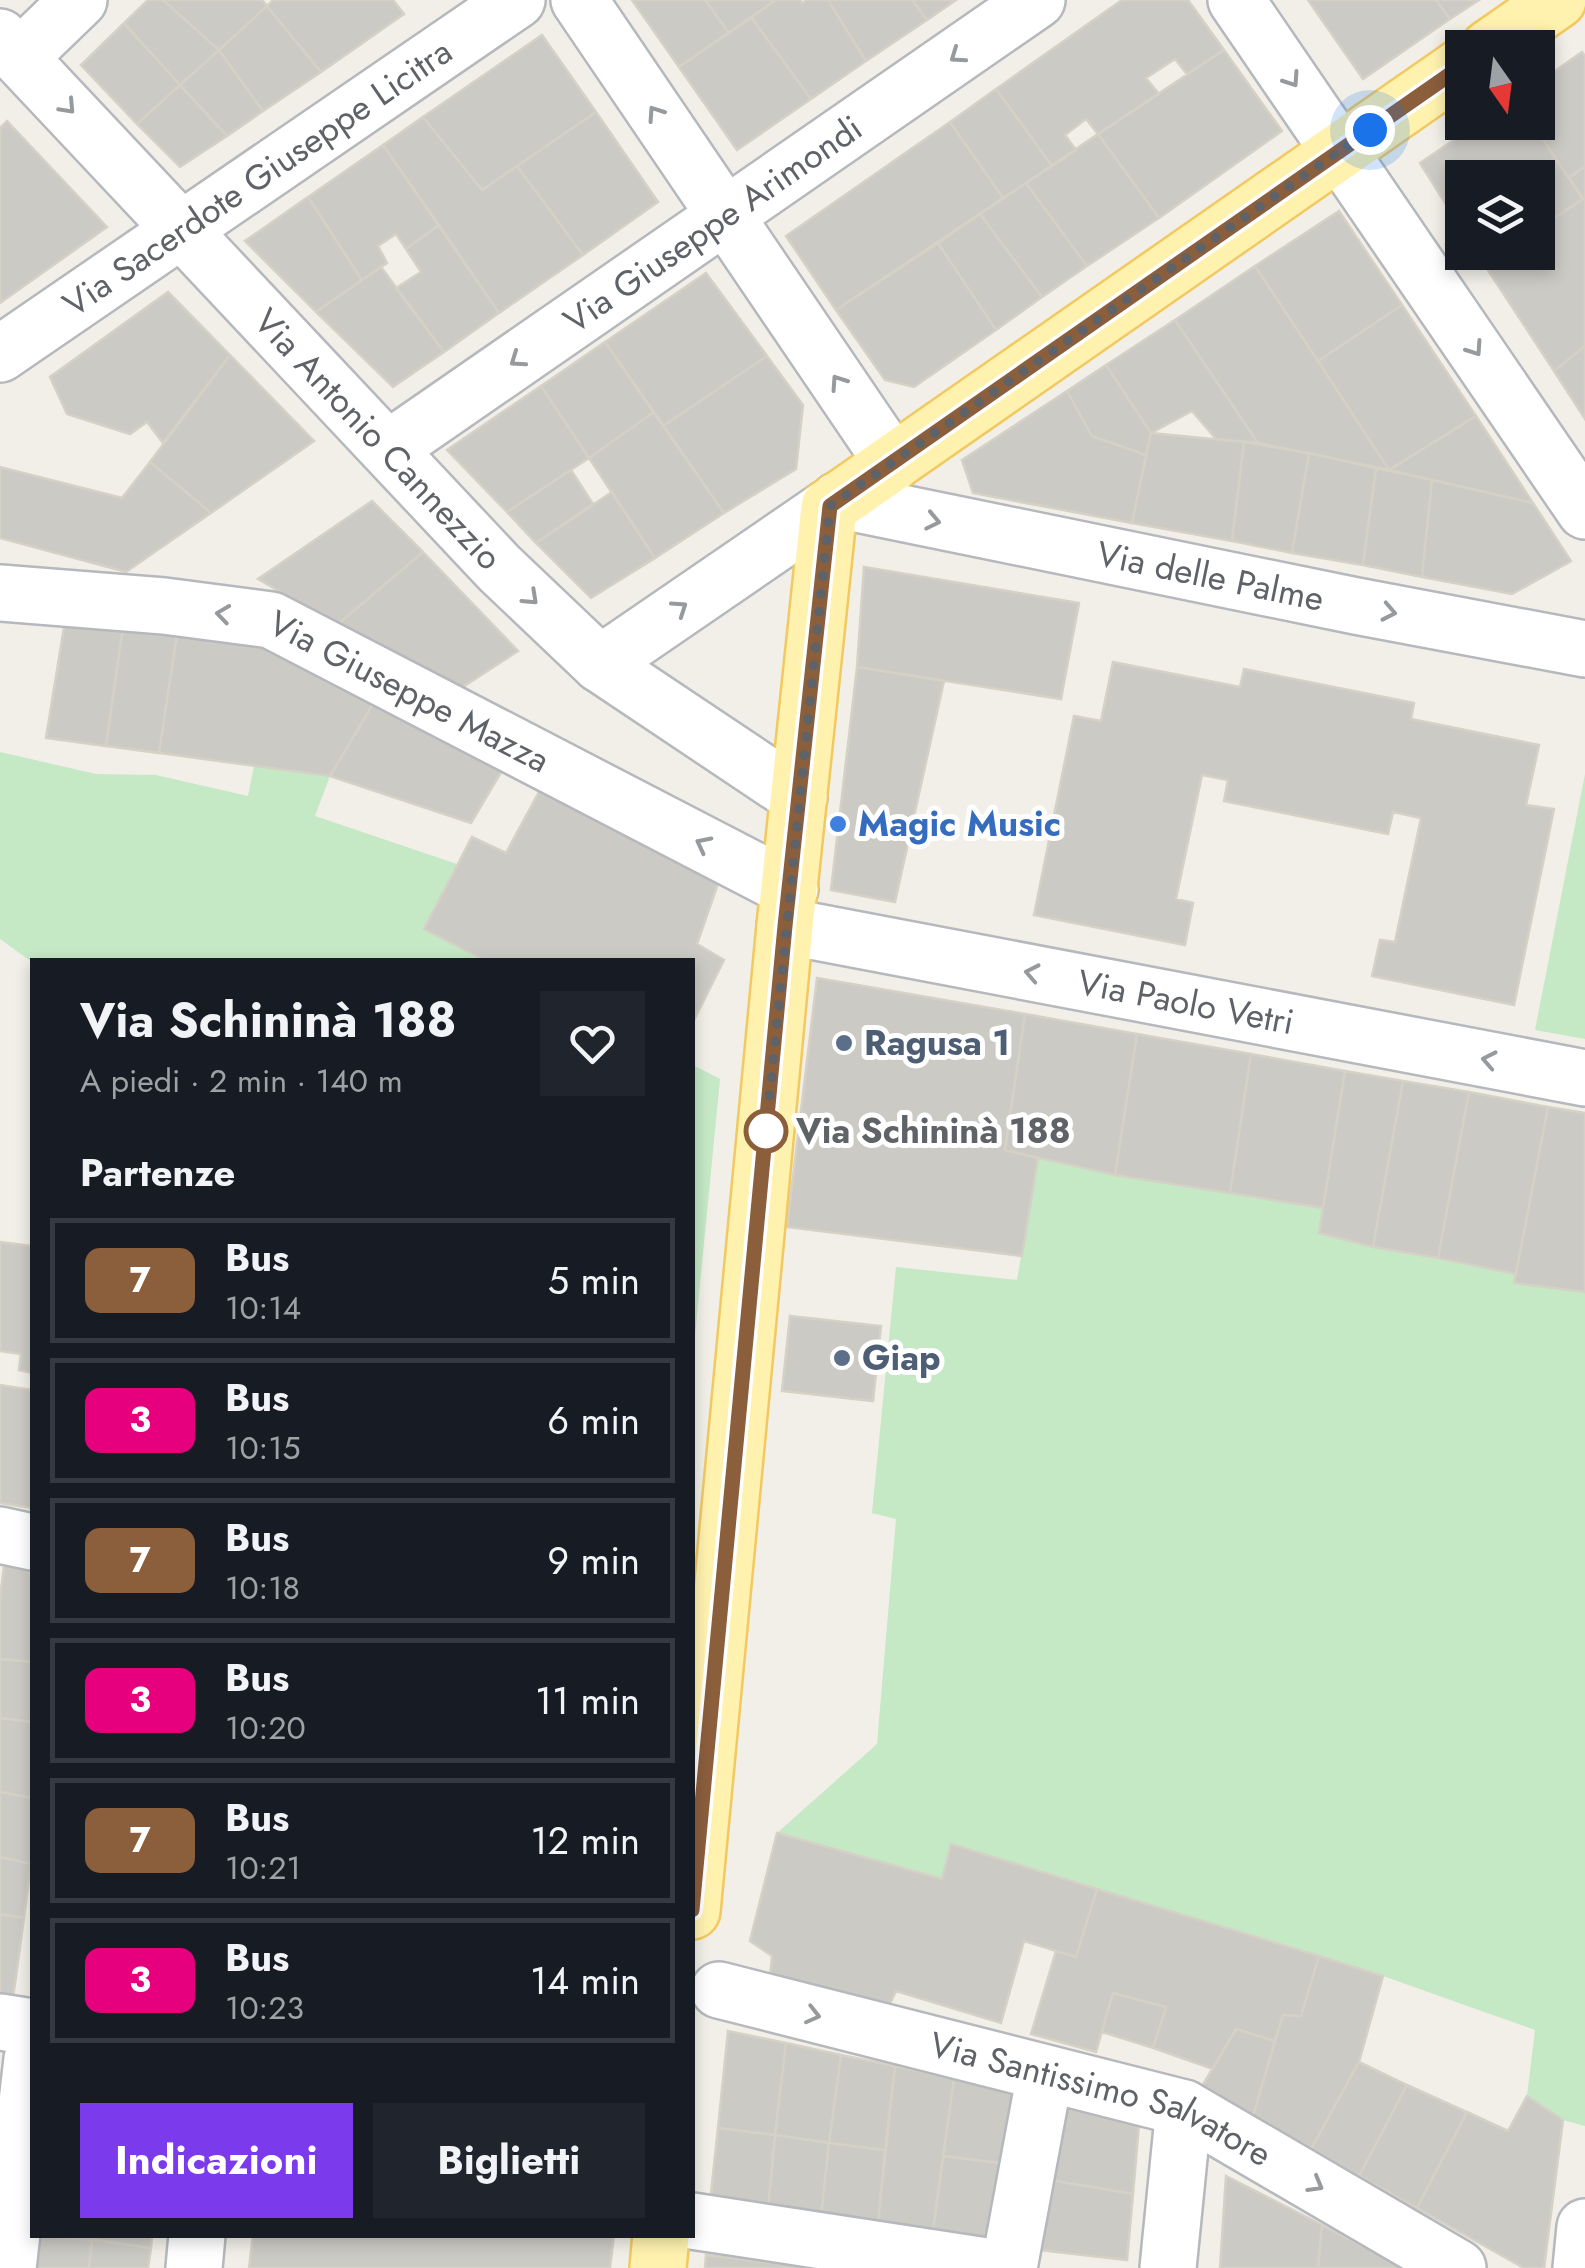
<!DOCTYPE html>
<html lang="it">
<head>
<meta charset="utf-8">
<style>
  body { margin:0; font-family:Jost,sans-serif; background:#20242c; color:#f1f3f6; height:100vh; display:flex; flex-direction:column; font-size:38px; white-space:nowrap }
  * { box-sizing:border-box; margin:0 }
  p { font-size:32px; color:#9ea1a6 }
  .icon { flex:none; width:55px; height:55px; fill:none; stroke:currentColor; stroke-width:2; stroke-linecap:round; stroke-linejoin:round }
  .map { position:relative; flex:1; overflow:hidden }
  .sheet { position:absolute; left:30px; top:958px; width:665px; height:1280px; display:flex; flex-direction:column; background:#171b24; border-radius:0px; box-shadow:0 5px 15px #0003 }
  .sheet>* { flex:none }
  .badge { padding:0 20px; border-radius:15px; font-size:35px; line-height:65px }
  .needle { width:65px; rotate:166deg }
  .tools { position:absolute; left:1445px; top:30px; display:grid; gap:20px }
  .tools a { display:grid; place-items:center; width:110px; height:110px; border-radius:0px; background:#171b24; box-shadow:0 5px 15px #0003; font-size:50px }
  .you { position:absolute; width:50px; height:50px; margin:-25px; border:8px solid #fff; border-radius:50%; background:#1a73e8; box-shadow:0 0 0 15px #1a73e833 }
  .map>.badge { position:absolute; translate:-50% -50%; box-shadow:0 0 0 5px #fff }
  h2 { padding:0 50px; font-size:38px; line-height:90px }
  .round { display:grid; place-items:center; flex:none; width:105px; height:105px; border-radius:0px; background:#20242c }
  .head { display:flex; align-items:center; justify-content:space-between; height:170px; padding:0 50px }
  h1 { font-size:48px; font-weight:700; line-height:75px }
  .primary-button { display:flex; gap:20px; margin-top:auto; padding:20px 50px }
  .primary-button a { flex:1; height:115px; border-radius:0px; background:#7c3aed; color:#fff; font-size:40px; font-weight:700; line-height:115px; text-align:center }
  .primary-button a+a { background:#20242c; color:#f1f3f6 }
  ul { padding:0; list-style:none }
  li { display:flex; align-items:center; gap:30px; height:125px; margin:0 20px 15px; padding:0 30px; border:5px solid #363941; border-radius:0px }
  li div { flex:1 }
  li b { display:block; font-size:38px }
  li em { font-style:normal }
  li .badge { min-width:110px; font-weight:700; text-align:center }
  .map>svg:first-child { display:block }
</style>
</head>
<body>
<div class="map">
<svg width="1585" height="2268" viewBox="0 0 1585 2268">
  <rect width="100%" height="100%" fill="#f1efe8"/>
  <path fill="#c5e8c5" d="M0,752L96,774L156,775L248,796L254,766L330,776L315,816L457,864L424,929L484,960L32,962L0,939Z
    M1585,774V1039L1535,1030Z
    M693,1065L720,1079L693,1356Z
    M1038,1158L1115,1175L1323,1208L1319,1233L1373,1247L1516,1274L1514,1283L1585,1292V2126L1563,2120L1527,2096L1535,2030L1383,1976L952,1845L942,1879L777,1833L877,1744L896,1519L872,1513L896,1267L1017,1280Z"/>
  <path fill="#cccac5" stroke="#d6d1c6" stroke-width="2.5" d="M148,0H163L219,50L180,85L124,23Z
    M163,0H262L267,6L219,50Z
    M273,0H393L404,14L321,72L267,6Z
    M632,0H705L729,33L679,67Z
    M705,0H776L729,33Z
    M776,0H800L802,3L807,0H828L866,61L811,99L751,17Z
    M828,0H912L927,20L866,61Z
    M912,0H956L927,20Z
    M1122,0H1188L1224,50L1187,74L1175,59L1146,78L1159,94L1098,134L1086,119L1065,135L1076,150L1052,166L996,89Z
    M1308,0H1436L1450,19L1363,79Z
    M1436,0H1479L1450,19Z
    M267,6L321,72L263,111L219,50Z
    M751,17L811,99L737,150L679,67Z
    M124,23L180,85L137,124L81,65Z
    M542,35L596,112L482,190L423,117Z
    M219,50L263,111L227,136L180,85Z
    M1224,50L1282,131L1159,218L1098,134Z
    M1582,52L1585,56V166L1569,178L1531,122H1538V83Z
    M180,85L227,136L180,167L137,124Z
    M996,89L1052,166L1003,198L950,122Z
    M596,112L658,202L583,255L517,166Z
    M423,117L482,190L517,166L583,255L499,313L383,145Z
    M7,121L107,227L0,303V128Z
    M950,122L1003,198L836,310L786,236Z
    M1480,122H1531L1583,199L1538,229V178H1462V230L1420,163Z
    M1098,134L1159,218L1087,266L1026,183Z
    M383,145L439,225L406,249L396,234L378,246L387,263L362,280L308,197Z
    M1585,166V346L1554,371L1484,264L1502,252H1538V229L1583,199L1569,178Z
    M1026,183L1087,266L1042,297L980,214Z
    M308,197L362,280L316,312L245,241Z
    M1339,211L1402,305L1318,361L1255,266Z
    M980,214L1042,297L996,330L938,243Z
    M439,225L499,313L444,352L396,288L421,272L406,249Z
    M938,243L996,330L914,387L885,380L836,310Z
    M1255,266L1318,361L1389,470L1258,443L1175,320Z
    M381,267L444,352L393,387L316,312Z
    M706,273L767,356L663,426L605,342Z
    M168,292L230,355L163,443L147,422L130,434L67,414L50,377Z
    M1402,305L1476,416L1389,470L1318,361Z
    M1175,320L1258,443L1216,439L1192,411L1151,433L1106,365Z
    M605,342L654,412L589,458L541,386Z
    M1585,346V419L1554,371Z
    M230,355L314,441L211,513L150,462Z
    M767,356L803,405L796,469L724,513L663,426Z
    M1106,365L1151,433L1146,455L1092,436L1067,391Z
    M541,386L589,458L507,512L447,450Z
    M1067,391L1092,436L1146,455L1132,523L973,493L962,460Z
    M654,412L724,513L655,558L589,458Z
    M1476,416L1533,503L1389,470Z
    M1151,433L1244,442L1232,541L1132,523Z
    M1244,442L1309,453L1292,553L1232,541Z
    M1309,453L1376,468L1363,565L1292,553Z
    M150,462L211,513L126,572L0,538V467L122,498Z
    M1376,468L1432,480L1422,577L1363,565Z
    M571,470L593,504L536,543L507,512Z
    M1432,480L1533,503L1571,561L1512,594L1422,577Z
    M612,492L655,558L591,598L536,543Z
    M372,501L423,552L337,625L258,579Z
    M423,552L518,651L455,692L337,625Z
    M864,567L1079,603L1061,699L857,667Z
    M65,621L123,627L106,746L46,738Z
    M123,627L177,634L159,753L106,746Z
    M177,634L279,646L376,699L330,776L159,753Z
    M1113,662L1240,687L1244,669L1414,703L1411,719L1539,745L1526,805L1554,809L1514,1005L1372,976L1380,940L1395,942L1421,818L1393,812L1388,834L1224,801L1228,780L1202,775L1176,899L1193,903L1185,945L1034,915L1074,716L1101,721Z
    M857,667L944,681L895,902L831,890Z
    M376,699L503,769L471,823L330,776Z
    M539,792L719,881L697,944L724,960L692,1024V960H484L424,929L472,837L506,853Z
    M817,978L1025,1014L1005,1150L1038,1158L1022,1256L787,1227Z
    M1025,1014L1137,1034L1115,1175L1005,1150Z
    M1137,1034L1251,1054L1230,1193L1115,1175Z
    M1251,1054L1345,1071L1323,1208L1230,1193Z
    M1345,1071L1403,1081L1373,1247L1319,1233Z
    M1403,1081L1469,1092L1438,1258L1373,1247Z
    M1469,1092L1548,1107L1516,1274L1438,1258Z
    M1548,1107L1585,1113V1292L1514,1283Z
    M0,1242L32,1246V1373L19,1370L21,1354L0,1351Z
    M790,1316L881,1326L873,1401L782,1391Z
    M0,1385L32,1390V1508L0,1503Z
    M5,1558L32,1574V1662L0,1659V1598Z
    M0,1659L32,1662V1722L0,1718Z
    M0,1718L32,1722V1798L0,1792Z
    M0,1792L32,1798L31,1864L0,1857Z
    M777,1833L942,1879L951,1844L1097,1889L1076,1957L1024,1941L1001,2023L896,1991L887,2010L770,1977L772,1956L750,1941Z
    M0,1857L31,1864L24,1918L0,1914Z
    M1097,1889L1319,1956L1301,2016L1283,2015L1275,2041L1236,2029L1213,2069L1153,2048L1166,2007L1113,1993L1096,2052L1031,2034L1056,1951L1076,1957Z
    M0,1914L24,1918L13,1998L0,1996Z
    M1319,1956L1383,1976L1359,2062L1311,2149L1253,2116L1283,2015L1301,2016Z
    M1113,1993L1166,2007L1153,2048L1102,2032Z
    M1236,2029L1275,2041L1253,2116L1201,2088Z
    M728,2031L786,2043L775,2135L718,2128Z
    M786,2043L841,2055L829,2143L775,2135Z
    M841,2055L895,2066L885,2150L829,2143Z
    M1359,2062L1407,2085L1359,2176L1311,2149Z
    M895,2066L954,2079L932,2238L877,2232Z
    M954,2079L1023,2093L1008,2164L943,2156Z
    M1407,2085L1467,2112L1417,2208L1359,2176Z
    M1527,2096L1563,2120L1544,2268H1524L1417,2208L1467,2112L1508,2131Z
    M1061,2100L1139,2124L1133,2194L1044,2179Z
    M718,2128L775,2135L767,2220L709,2212Z
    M775,2135L829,2143L820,2226L767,2220Z
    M829,2143L885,2150L877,2232L820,2226Z
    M943,2156L1008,2164L992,2246L932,2238Z
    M1226,2176L1322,2225L1318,2268H1220Z
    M1044,2179L1133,2194L1127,2260L1030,2249Z
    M1322,2225L1404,2268H1318Z
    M32,2235L92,2240L89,2268H25Z
    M64,2235H152L151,2248Z
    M253,2235H614L610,2268H249Z
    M92,2240L151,2248L148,2268H89Z
    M706,2255L813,2268H705Z"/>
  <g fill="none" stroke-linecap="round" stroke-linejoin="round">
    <g stroke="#b5b8bc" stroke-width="60">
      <g id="minor">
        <path d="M579,0L893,463"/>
        <path d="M1236,0L1585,511"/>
        <path id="s1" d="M0,37L499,568L600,664L799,797"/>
        <path d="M21,56L79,0"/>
        <path id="s2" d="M0,354L517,0"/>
        <path id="s3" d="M388,449L1037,0"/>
        <path id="s4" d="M838,500L1356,606L1585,649"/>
        <path id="s5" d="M0,593L164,606L271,620L790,889"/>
        <path d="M600,664L829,507"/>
        <path id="s6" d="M785,926L1585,1078"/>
        <path d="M0,1535L32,1542"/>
        <path id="s7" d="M719,1990L1184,2108L1458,2268"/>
        <path d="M0,2022L32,2027"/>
        <path d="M692,2221L999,2268"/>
        <path d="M8,2268L32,2059"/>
        <path d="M194,2268L197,2235"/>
        <path d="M1009,2268L1045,2074"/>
        <path d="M1168,2268L1184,2108"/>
        <path d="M1581,2268L1585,2227"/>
      </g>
    </g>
    <g stroke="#f2c960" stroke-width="60">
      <path id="major" d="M1489,48L1558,0
        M692,1911L785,926L829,507L1462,66
        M658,2268L661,2235"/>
    </g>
    <use href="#minor" stroke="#fff" stroke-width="55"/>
    <use href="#major" stroke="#fff2af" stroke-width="55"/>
  </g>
  <defs><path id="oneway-chevron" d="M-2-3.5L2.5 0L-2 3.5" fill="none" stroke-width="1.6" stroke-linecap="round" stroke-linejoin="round" transform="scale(2.5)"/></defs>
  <g stroke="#979a9d">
    <use href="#oneway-chevron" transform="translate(957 56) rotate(145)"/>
    <use href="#oneway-chevron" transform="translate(1292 80) rotate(56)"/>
    <use href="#oneway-chevron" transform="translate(68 107) rotate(47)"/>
    <use href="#oneway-chevron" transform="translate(655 113) rotate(-124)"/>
    <use href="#oneway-chevron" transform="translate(1475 349) rotate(56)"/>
    <use href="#oneway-chevron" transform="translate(517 360) rotate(145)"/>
    <use href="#oneway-chevron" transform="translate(838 382) rotate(-124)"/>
    <use href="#oneway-chevron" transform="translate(933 521) rotate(12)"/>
    <use href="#oneway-chevron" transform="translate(531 598) rotate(43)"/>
    <use href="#oneway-chevron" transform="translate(680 608) rotate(-34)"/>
    <use href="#oneway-chevron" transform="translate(1389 612) rotate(11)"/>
    <use href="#oneway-chevron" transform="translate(223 614) rotate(-172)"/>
    <use href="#oneway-chevron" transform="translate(703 844) rotate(-153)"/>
    <use href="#oneway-chevron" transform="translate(1032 973) rotate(-169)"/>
    <use href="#oneway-chevron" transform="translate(1489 1060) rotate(-169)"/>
    <use href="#oneway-chevron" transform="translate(813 2015) rotate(14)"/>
    <use href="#oneway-chevron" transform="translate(1316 2185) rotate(30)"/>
  </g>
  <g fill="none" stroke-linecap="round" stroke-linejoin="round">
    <g stroke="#fff" stroke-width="22">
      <path id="line" d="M692,1910L785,926L830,506L1462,66"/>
    </g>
    <use href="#line" stroke="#8b5e3c" stroke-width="15"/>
    <path stroke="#5f6368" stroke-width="10" stroke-dasharray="0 18" d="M766,1131L830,506L1370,130"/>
  </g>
  <circle fill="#3f7fe0" stroke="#fff" stroke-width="4" cx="838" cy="824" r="10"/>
  <g fill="#5c6f8a" stroke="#fff" stroke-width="4">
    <circle cx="844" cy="1043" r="10"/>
    <circle cx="842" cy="1358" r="10"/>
  </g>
  <circle fill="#fff" stroke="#8b5e3c" stroke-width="5" cx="766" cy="1131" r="20"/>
  <g text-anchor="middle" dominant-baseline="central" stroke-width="10" stroke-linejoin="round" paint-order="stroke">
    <g font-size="35" fill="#5f6368" stroke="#fff">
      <text stroke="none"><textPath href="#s2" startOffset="312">Via Sacerdote Giuseppe Licitra</textPath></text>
      <text stroke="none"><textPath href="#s3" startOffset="395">Via Giuseppe Arimondi</textPath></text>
      <text stroke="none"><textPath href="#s1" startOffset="552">Via Antonio Cannezzio</textPath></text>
      <text stroke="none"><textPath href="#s4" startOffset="380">Via delle Palme</textPath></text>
      <text stroke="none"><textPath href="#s5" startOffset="428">Via Giuseppe Mazza</textPath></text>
      <text stroke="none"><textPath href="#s6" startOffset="408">Via Paolo Vetri</textPath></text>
      <text stroke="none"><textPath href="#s7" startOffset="398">Via Santissimo Salvatore</textPath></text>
    </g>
    <g font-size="35" font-weight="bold" fill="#366cbe" stroke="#fff" text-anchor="start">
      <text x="858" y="824">Magic Music</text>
    </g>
    <g font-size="35" font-weight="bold" fill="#4e5e75" stroke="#fff" text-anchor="start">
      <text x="864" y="1043">Ragusa 1</text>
      <text x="862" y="1358">Giap</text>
    </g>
    <g font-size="35" font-weight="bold" fill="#5f6368" stroke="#fff" text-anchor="start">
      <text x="796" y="1131">Via Schininà 188</text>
    </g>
  </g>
</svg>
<div class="tools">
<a><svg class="needle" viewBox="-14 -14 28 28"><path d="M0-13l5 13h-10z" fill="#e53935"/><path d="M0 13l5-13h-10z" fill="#9ea1a6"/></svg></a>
<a><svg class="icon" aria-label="layers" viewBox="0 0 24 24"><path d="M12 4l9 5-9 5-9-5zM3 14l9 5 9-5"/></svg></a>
</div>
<div class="you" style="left:1370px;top:130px"></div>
<section class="sheet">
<div class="head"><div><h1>Via Schininà 188</h1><p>A piedi · 2 min · 140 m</p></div><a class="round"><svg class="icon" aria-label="heart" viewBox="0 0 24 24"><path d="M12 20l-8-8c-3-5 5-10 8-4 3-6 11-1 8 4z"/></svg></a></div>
<h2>Partenze</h2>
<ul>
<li><span class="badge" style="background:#8b5e3c;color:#fff">7</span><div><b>Bus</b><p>10:14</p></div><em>5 min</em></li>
<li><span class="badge" style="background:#e6007e;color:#fff">3</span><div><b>Bus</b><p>10:15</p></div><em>6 min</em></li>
<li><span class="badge" style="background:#8b5e3c;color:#fff">7</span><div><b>Bus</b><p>10:18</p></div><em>9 min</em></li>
<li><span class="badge" style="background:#e6007e;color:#fff">3</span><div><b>Bus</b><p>10:20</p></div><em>11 min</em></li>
<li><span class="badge" style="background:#8b5e3c;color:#fff">7</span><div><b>Bus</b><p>10:21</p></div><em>12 min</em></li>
<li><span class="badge" style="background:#e6007e;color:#fff">3</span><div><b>Bus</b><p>10:23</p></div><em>14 min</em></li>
</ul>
<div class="primary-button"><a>Indicazioni</a><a>Biglietti</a></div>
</section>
</div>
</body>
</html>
